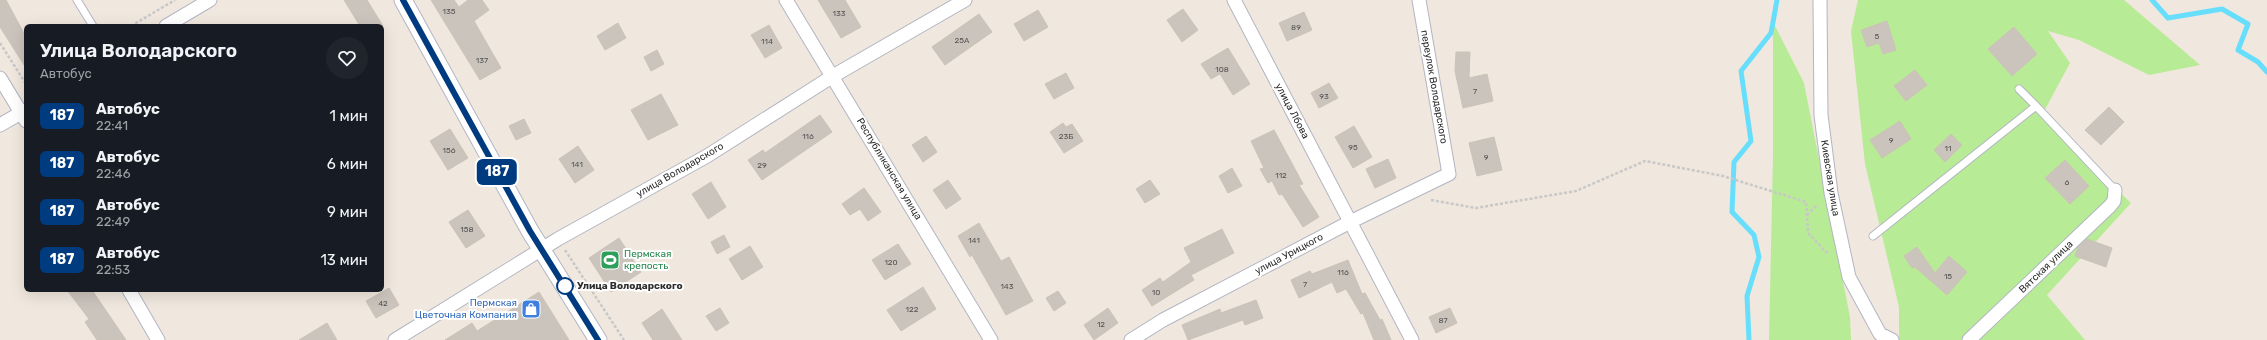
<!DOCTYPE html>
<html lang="ru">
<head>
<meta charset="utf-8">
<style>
  body { margin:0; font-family:Rubik,sans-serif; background:#20242c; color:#f1f3f6; height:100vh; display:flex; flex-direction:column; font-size:15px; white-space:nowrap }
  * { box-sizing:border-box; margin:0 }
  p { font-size:13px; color:#9ea1a6 }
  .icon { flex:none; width:22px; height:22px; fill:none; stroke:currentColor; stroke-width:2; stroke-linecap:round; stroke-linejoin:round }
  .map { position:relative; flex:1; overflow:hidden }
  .drawer { position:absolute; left:24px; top:24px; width:360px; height:268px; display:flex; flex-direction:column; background:#171b24; border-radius:6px; box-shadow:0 4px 16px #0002 }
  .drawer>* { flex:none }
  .badge { padding:0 8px; border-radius:6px; font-size:14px; line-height:26px }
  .map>.badge { position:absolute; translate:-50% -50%; box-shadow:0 0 0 2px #fff }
  .round { display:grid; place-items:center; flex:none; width:42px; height:42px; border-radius:21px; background:#20242c }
  .summary { display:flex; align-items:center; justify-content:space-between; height:68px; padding:0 16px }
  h1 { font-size:19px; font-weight:600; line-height:30px }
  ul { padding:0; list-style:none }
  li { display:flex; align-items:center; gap:12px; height:48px; padding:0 16px }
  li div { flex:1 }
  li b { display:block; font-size:15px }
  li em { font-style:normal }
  li .badge { min-width:44px; font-weight:700; text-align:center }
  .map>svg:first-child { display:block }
</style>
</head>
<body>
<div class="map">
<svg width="2267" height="340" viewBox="0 0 2267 340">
  <rect width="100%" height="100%" fill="#f0e7de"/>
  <path fill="#b8eb95" d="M1858,0H2124L2200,65L2149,75L2079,40L2048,31L2070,63L2041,117L2131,203L2047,295L2085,340H1899V307L1865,164L1851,31Z
    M1773,22L1804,83L1850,317L1851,340H1769L1773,156Z"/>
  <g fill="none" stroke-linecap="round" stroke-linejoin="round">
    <path stroke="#67defc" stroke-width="5" d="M2152,0L2168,18L2222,9L2248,24L2238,50L2258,62L2267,72
      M1749,340L1747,296L1759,257L1754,235L1732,212L1734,162L1751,141L1741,71L1771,33L1777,0"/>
  </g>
  <path fill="#cbc4bd" stroke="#ccc3b7" d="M0,0H6L26,37V68L0,27Z
    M344,0H367L383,26H360Z
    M431,0H454L459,7L468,0H482L489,10L474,21L501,68L480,80Z
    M818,0H845L861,27L841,38Z
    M1183,9L1198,30L1182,42L1167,20Z
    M1038,10L1048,27L1024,41L1014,24Z
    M1304,12L1312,30L1287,41L1279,23Z
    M979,14L992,32L945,65L932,47Z
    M1887,21L1896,50L1883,54L1879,43L1867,47L1861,30Z
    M618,23L626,38L605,50L597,36Z
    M769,25L782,48L765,58L751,35Z
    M2014,27L2037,54L2012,76L1988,49Z
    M1228,48L1250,84L1233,95L1220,74L1211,79L1201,64Z
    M657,50L664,64L651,71L644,57Z
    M1456,52H1470L1469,78L1487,74L1493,101L1463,108L1455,71Z
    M1915,70L1927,85L1906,101L1894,86Z
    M1066,73L1074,88L1054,99L1045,84Z
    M1329,83L1338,98L1319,108L1311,93Z
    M661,94L678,125L648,140L631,110Z
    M2109,107L2124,122L2101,145L2085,130Z
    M820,115L832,132L762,180L748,160L763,150L765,153Z
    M524,119L531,133L516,140L509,126Z
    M1900,121L1911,139L1882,158L1870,140Z
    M1063,123L1066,127L1072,124L1083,141L1064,153L1050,132Z
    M1354,126L1372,157L1353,168L1335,137Z
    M450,129L468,158L448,170L430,141Z
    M1274,130L1303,184L1299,185L1319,217L1303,227L1282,194L1279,195L1272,181L1268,183L1260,169L1264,168L1251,141Z
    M1951,134L1962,145L1945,162L1934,150Z
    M926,136L937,152L923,162L912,145Z
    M1494,137L1502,170L1477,176L1469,143Z
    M578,146L594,170L575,183L559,159Z
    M1388,159L1396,178L1375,188L1366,169Z
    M2065,160L2089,186L2070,204L2045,178Z
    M1232,168L1242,186L1228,193L1219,176Z
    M948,180L961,199L946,209L933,190Z
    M1150,180L1160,194L1145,203L1136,189Z
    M711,182L726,207L708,219L692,194Z
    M864,188L881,212L868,221L860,209L850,215L842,204Z
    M468,210L485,236L466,248L449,222Z
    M979,223L1001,261L1009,257L1033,301L1006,315L972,255L970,257L958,236Z
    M1222,229L1234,253L1191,275L1194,280L1152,306L1142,290L1160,278L1163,282L1191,262L1184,248Z
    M724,235L730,247L717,254L711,242Z
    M619,238L641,272L611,292L589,258Z
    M2087,239L2112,248L2106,267L2075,256L2078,247Z
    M898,244L911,264L885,280L872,260Z
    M750,246L763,267L742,280L729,259Z
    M1917,247L1935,273L1949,256L1967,272L1947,295L1915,267L1912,268L1904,256Z
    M1348,260L1362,294L1365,293L1380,320L1382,319L1391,340H1374L1363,313L1361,314L1346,289L1337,293L1332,282L1299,298L1291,280L1310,271L1312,274Z
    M923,287L936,309L901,331L887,310Z
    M389,288L399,305L376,318L366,301Z
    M67,290H92L126,340H97L85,322L89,319Z
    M1058,291L1066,303L1054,311L1046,298Z
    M539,292L569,340H445L472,323L477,331Z
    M1256,300L1263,318L1245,325L1243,320L1188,340L1182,325L1220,309L1221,313Z
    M720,308L729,323L716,331L706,316Z
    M1108,308L1118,323L1094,340L1084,325Z
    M1450,308L1457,323L1436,333L1429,317Z
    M662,309L682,340H653L642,323Z
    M327,323L337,340H299Z"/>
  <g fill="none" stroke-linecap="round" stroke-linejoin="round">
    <g stroke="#b2b6c2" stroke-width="9">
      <path id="service" d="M77,0L93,26
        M2019,89L2036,106
        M1873,236L2036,106L2115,190"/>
    </g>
    <g stroke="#b2b6c2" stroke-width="15">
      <path id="minor" d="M786,0L991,340
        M1234,0L1412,340
        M1820,0L1821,115L1831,193L1849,277L1880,334L1892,340
        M166,26L210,0
        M0,78L26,121
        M0,125L26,110
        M129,290L158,340
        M395,340L558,239L707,156L833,76L965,0
        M1131,340L1163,320L1350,222L1449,174L1419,0
        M1969,340L2110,206L2114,201L2115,190"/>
    </g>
    <g stroke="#b2b6c2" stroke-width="19">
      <path id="tertiary" d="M403,0L530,231L598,340"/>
    </g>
    <path stroke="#c8c8c8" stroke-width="2.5" stroke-dasharray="3 2" stroke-linecap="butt" d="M131,26L175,0
      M0,43L26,84
      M1431,200L1476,208L1576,191L1645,161L1723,176L1806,202L1808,233L1828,254
      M1807,215L1818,204
      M565,250L624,340"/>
    <use href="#service" stroke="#fff" stroke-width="7"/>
    <use href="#minor" stroke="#fff" stroke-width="13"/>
    <use href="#tertiary" stroke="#fff" stroke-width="17"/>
  </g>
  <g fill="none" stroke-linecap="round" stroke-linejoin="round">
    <g stroke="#fff" stroke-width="9">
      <path id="line" d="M403,0L530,231L598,340"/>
    </g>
    <use href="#line" stroke="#003b80" stroke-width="6"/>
  </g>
  <defs>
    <g id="stadium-square" transform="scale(1)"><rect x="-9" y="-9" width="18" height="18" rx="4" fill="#2e9e5b" stroke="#fff"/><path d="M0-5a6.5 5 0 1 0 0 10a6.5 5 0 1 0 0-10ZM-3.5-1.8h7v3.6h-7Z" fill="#fff"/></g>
    <g id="shop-square" transform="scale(1)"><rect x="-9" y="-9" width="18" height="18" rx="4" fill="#3f7fe0" stroke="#fff"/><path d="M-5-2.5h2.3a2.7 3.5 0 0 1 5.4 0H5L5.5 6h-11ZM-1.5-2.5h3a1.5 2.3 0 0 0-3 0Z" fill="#fff"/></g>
  </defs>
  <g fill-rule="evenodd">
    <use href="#stadium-square" x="610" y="260"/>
    <use href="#shop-square" x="531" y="309"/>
  </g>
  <circle fill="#fff" stroke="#003b80" stroke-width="2" cx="565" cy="286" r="8"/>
  <g text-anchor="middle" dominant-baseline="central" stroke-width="4" stroke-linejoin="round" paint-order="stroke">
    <g font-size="8" fill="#545351">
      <text x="449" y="11">135</text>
      <text x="839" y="13">133</text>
      <text x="1296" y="27">89</text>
      <text x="1877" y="36">5</text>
      <text x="962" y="40">25А</text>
      <text x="767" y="41">114</text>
      <text x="482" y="60">137</text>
      <text x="1222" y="69">108</text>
      <text x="1475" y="91">7</text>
      <text x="1324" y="96">93</text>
      <text x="808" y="136">116</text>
      <text x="1066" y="136">23Б</text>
      <text x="1891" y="140">9</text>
      <text x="1353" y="147">95</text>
      <text x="1948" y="148">11</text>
      <text x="449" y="150">156</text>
      <text x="1486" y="157">9</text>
      <text x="577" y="164">141</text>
      <text x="762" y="165">29</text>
      <text x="1281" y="175">112</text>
      <text x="2067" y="182">6</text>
      <text x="467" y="229">158</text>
      <text x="974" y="240">141</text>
      <text x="891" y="262">120</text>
      <text x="1343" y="272">116</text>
      <text x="1948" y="276">15</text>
      <text x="1305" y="284">7</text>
      <text x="1007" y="286">143</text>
      <text x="1156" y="292">10</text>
      <text x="383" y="303">42</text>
      <text x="912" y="309">122</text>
      <text x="1443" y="320">87</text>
      <text x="1101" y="324">12</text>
    </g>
    <g font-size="10" fill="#2d2d2d" stroke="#fff">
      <text transform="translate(1434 87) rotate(80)">переулок Володарского</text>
      <text transform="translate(1292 111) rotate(62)">улица Лбова</text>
      <text transform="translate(889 169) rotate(59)">Республиканская улица</text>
      <text transform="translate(680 170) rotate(-30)">улица Володарского</text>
      <text transform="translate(1830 178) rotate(81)">Киевская улица</text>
      <text transform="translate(1289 254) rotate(-28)">улица Урицкого</text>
      <text transform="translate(2046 267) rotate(-44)">Вятская улица</text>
    </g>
    <g font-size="10" fill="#27864d" stroke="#fff" text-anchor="start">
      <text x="624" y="254">Пермская<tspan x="624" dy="12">крепость</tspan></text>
    </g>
    <g font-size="10" font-weight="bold" fill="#2d2d2d" stroke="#fff" text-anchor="start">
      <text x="577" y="286">Улица Володарского</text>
    </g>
    <g font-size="10" fill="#366cbe" stroke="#fff" text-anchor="end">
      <text x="517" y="303">Пермская<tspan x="517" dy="12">Цветочная Компания</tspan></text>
    </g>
  </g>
</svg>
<b class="badge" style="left:497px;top:172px;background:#003b80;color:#fff">187</b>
<section class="drawer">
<div class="summary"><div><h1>Улица Володарского</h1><p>Автобус</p></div><a class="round"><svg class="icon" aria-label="heart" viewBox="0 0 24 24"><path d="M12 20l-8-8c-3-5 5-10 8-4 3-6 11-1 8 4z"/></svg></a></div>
<ul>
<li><span class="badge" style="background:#003b80;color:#fff">187</span><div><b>Автобус</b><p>22:41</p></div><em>1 мин</em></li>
<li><span class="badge" style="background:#003b80;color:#fff">187</span><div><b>Автобус</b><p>22:46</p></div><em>6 мин</em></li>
<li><span class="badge" style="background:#003b80;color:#fff">187</span><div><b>Автобус</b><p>22:49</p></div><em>9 мин</em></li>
<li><span class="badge" style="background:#003b80;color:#fff">187</span><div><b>Автобус</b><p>22:53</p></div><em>13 мин</em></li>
</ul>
</section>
</div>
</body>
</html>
